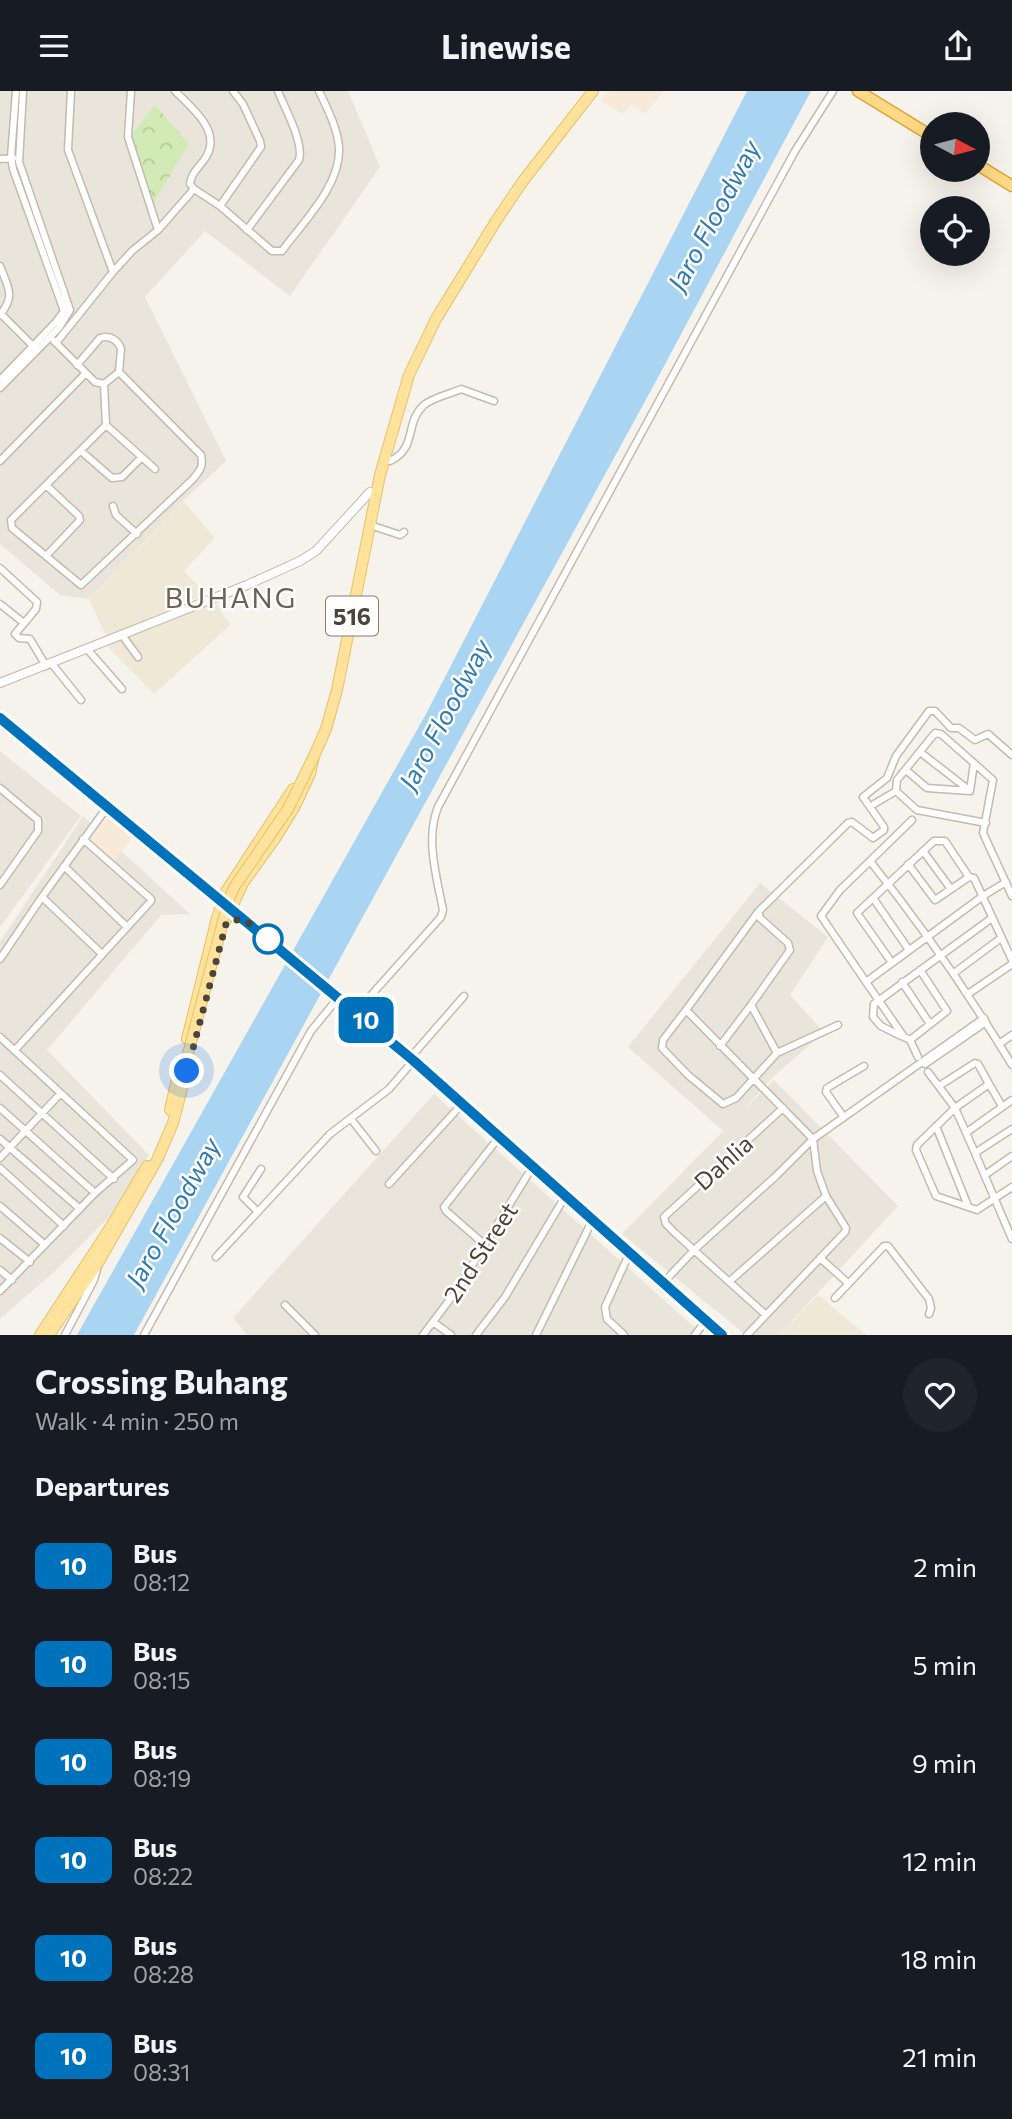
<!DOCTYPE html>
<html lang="en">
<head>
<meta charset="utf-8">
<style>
  body { margin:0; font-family:Commissioner,sans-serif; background:#20242c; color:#f1f3f6; height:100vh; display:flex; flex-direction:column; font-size:26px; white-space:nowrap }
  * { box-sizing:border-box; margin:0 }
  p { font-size:23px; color:#9ea1a6 }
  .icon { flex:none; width:38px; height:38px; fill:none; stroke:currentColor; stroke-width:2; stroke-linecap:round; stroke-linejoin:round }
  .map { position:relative; height:1244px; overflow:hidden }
  .drawer { display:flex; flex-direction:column; background:#171b24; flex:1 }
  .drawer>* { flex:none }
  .badge { padding:0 14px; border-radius:10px; font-size:24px; line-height:46px }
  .needle { width:46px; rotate:97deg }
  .controls { position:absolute; left:920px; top:21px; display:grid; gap:14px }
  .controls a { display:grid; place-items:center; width:70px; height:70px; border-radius:50%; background:#171b24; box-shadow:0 7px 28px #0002; font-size:35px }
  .you { position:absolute; width:35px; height:35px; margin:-18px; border:5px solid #fff; border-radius:50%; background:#1a73e8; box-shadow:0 0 0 10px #1a73e833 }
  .map>.badge { position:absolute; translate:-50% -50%; box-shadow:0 0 0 4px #fff }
  h2 { padding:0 35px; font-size:26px; line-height:63px }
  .round { display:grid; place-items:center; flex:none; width:74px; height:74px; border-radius:37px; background:#20242c }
  .headline { display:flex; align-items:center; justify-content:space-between; height:119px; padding:0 35px }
  h1 { font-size:33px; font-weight:700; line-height:52px }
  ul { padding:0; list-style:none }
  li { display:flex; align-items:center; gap:21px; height:98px; padding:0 35px }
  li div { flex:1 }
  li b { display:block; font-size:26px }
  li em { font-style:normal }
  li .badge { min-width:77px; font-weight:700; text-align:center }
  header { display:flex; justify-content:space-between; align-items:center; height:91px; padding:0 35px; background:#171b24; font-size:32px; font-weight:700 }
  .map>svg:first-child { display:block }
</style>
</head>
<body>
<header><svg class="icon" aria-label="menu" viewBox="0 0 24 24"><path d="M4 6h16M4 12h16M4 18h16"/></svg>Linewise<svg class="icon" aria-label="share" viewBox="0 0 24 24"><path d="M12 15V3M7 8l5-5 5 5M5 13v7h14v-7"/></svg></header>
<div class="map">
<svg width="1012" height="1244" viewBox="0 0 1012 1244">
  <defs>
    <pattern id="park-crowns" width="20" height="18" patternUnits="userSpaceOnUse" patternTransform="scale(1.75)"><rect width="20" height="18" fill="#d2eab5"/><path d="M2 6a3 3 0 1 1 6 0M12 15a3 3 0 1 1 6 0" fill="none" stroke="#b6ca9c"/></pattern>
  </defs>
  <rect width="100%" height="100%" fill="#f6f3ec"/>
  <path fill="#eae5da" d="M0,0H348L380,76L290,205L205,140L145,206L226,370L183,410L89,508L60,504L0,453Z
    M0,660L81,725L0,836Z
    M83,725L190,823L161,824L47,959L149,1064L109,1126L54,1181L0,1228V851Z
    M760,792L828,846L790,904L824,941L772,987L740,1022L774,989L898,1115L779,1244H746L622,1143L723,1040L628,956Z
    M434,1003L703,1244H247L233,1227Z"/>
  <path fill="#f7ead8" d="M609,0H664L645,23L632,14L622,23L601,9Z
    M108,722L134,744L114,770L87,748Z"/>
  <path fill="#efe8d6" d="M183,410L215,447L184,480L206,503L106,545L89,508Z
    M215,509L230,534L154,603L106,554Z
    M818,1204L866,1244H779Z"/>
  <path fill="url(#park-crowns)" d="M155,14L189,53L153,113L132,43Z"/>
  <path fill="#a9d4f2" d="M747,0H811L655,292L134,1244H77L426,623Z"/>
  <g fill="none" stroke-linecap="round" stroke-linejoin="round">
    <g stroke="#c2bbae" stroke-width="9">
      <path id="minor" d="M71,0L68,59L113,181
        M131,0L128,46L158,139
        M175,0C193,18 224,42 204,69C198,77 191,83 190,93L194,98
        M0,68L13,67
        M194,98L220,115L272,160H282C303,131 341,94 339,57C338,38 327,17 319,0
        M220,115L261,56L260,50L243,13L233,0
        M247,139L299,69C304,51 285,18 278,0
        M0,175C8,197 16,204 0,224
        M1,223L34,256
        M54,250L95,291L104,293L119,281
        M56,252L113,181L132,160L158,139L194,98
        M77,274L100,247C110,244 118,249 121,258L119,281L201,364C204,376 199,381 192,389L81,494L12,437L11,429L106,334
        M0,289L56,231L64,220L13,78L11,66L16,0
        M104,293L106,334L155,378
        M0,297L59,237L70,219L19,71L23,0
        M81,360L112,387L122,386L141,367
        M0,370L85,283
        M390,370C418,357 404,332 424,314C434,306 450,303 461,298L494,310
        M113,415L116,424L137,443
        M370,434L400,444L404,441
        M46,465L80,429L79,425L47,395
        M0,477L37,511L36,518L15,543L19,547L30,548L46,575
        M0,513L24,532
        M122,544L138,566
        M88,559L122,598
        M52,573L81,609
        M920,661L969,699
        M906,679L927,697L970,700L974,672
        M0,697L38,729V740L0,794
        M874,713L896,700
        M986,732L917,719L896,700L897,689L935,642L941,643L993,689L983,742L1012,805
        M923,760L951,798
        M870,770L912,729
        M908,773L935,809L969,786
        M64,775L127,836
        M42,806L102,863
        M873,807L909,859
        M758,821L760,827L788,852L790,859L751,914L777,962
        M0,868L42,806L108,715
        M892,872L857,822L934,750H945L969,786L974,787L1012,869
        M954,882L1001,847
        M866,891L821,825L840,799L870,770C922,835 969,903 1012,974
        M902,891L930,933
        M968,903L1012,873
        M686,919L663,949L662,957L688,984L723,1013L736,1007L777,962L838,934
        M356,921L441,826L443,819C437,787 425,748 438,716L795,60L833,0
        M901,945L881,935L873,926L874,913L992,827
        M0,946L133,1069L95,1102L0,1200
        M910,949L947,920L920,879
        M999,953L1012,944
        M720,955L751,914
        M15,959L151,810V808L83,748
        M918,966L910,949L904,946L866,891L983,805L1006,791
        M410,967L464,905
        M925,973L986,931
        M928,981L955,1017L975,1062L1012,1038
        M0,984L114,1088
        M989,993L1002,1015
        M939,995L975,972L978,973L989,993L955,1017L917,1054L916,1059L936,1105L977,1119L1012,1096
        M0,1017L95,1102
        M843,1025L826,1001L827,997L864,975
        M351,1028L376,1060
        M936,1035L968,1115
        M967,1041L1012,1009
        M0,1048L80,1118
        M975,1062L1012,1148
        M0,1067L60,1003
        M0,1077L64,1135
        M985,1084L1012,1065
        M389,1093L463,1012
        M0,1115L44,1153
        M257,1120L243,1106L261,1078
        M0,1147L30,1171
        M485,1154L446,1120L444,1116L500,1045
        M216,1166L330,1043L389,998L414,969
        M820,1167L848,1192
        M0,1179L12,1189
        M730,1190L826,1105
        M664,1191L694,1159L776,1085L813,1048L984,927
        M835,1207L884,1155H888L929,1208L931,1217L929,1223
        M285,1214L315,1244
        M766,1224L675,1142L666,1133L664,1126L783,1017
        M433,1231L451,1244
        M65,1244L94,1189L97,1178
        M144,1244L311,940L338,907
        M423,1244L457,1199L533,1075
        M476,1244L505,1206L566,1104
        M536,1244L593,1128
        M624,1244L607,1228L605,1216L630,1161
        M695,1244L706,1229
        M747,1244L845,1141L846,1137L826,1105L817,1080L813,1048L686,919L758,821L848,732L852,731L873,747L884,739V736L863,706L887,687L896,665L929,620H935L951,637H959L975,649L988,643L1012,664"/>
    </g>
    <g stroke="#c2bbae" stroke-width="10">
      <path id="tertiary" d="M0,592L247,494L300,470L316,460L370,401"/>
    </g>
    <g stroke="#e6c16a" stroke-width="12">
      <path id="primary" d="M0,627L414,969L723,1244
        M226,829L243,792L276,746L295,715L310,683L314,665L326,638L337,599L380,384L409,284L436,228L496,130L523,90L593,0
        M187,948L217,827L225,802L293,698
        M170,1019L178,983
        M40,1244L110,1137L147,1075
        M49,1244L98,1172L157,1069L173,1032L185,986"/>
    </g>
    <g stroke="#e0a43c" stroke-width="13">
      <path id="trunk" d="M858,0L933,46
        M978,74L1012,95"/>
    </g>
    <use href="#minor" stroke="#fff" stroke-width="6"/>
    <use href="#tertiary" stroke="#fff" stroke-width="8"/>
    <use href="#primary" stroke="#ffe39c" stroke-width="10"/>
    <use href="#trunk" stroke="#ffd985" stroke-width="10"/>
    <g stroke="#e6c16a" stroke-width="12" stroke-linecap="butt">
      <path id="primary-bridge" d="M180,993L229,808L235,795L288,718L314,665"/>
    </g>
    <use href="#primary-bridge" stroke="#ffe39c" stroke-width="10"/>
  </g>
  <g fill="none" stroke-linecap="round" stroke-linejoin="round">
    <g stroke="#fff" stroke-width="16">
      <path id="line" d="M0,627L414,970L722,1244"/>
    </g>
    <use href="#line" stroke="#0072bc" stroke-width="10"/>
    <path stroke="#4b4439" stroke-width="7" stroke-dasharray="0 12.6" d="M187,980L226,833C244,821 257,839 270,850L268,848"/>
  </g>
  <circle fill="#fff" stroke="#0072bc" stroke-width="3.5" cx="268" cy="848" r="14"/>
  <g text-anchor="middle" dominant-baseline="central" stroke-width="5" stroke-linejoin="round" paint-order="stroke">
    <rect fill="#fff" stroke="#817c74" stroke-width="2" x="326" y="505.5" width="52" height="39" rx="5"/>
    <g font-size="23" font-weight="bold" fill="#4b4439">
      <text x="352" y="525">516</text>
    </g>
    <g font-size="24" fill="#4b4439" stroke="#fff">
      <text transform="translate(723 1071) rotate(-42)">Dahlia</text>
      <text transform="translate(480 1161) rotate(-57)">2nd Street</text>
    </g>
    <g font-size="26" font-style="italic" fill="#2e7ab2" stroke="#fff">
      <text transform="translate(713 124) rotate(-62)">Jaro Floodway</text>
      <text transform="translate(444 623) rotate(-62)">Jaro Floodway</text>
      <text transform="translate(172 1121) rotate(-61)">Jaro Floodway</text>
    </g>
    <g font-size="28" letter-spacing="2" fill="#6e6250" stroke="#fff">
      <text x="231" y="506">BUHANG</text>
    </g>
  </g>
</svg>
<div class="controls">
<a><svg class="needle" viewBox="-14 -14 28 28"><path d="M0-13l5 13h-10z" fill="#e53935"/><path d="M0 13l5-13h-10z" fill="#9ea1a6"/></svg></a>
<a><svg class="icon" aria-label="locate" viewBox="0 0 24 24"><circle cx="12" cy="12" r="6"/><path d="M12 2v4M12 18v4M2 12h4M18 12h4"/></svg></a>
</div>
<div class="you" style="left:187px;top:980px"></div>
<b class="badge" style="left:366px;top:929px;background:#0072bc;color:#fff">10</b>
</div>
<section class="drawer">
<div class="headline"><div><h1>Crossing Buhang</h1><p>Walk · 4 min · 250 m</p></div><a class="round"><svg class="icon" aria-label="heart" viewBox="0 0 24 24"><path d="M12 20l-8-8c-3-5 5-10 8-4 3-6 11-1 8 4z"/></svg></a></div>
<h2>Departures</h2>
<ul>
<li><span class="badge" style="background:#0072bc;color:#fff">10</span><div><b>Bus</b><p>08:12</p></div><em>2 min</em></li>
<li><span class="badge" style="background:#0072bc;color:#fff">10</span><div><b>Bus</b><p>08:15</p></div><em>5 min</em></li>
<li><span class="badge" style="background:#0072bc;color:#fff">10</span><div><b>Bus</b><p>08:19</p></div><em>9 min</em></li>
<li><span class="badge" style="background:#0072bc;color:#fff">10</span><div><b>Bus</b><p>08:22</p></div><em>12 min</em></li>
<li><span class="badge" style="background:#0072bc;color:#fff">10</span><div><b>Bus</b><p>08:28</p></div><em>18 min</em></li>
<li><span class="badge" style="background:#0072bc;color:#fff">10</span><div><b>Bus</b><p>08:31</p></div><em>21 min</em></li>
</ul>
</section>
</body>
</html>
